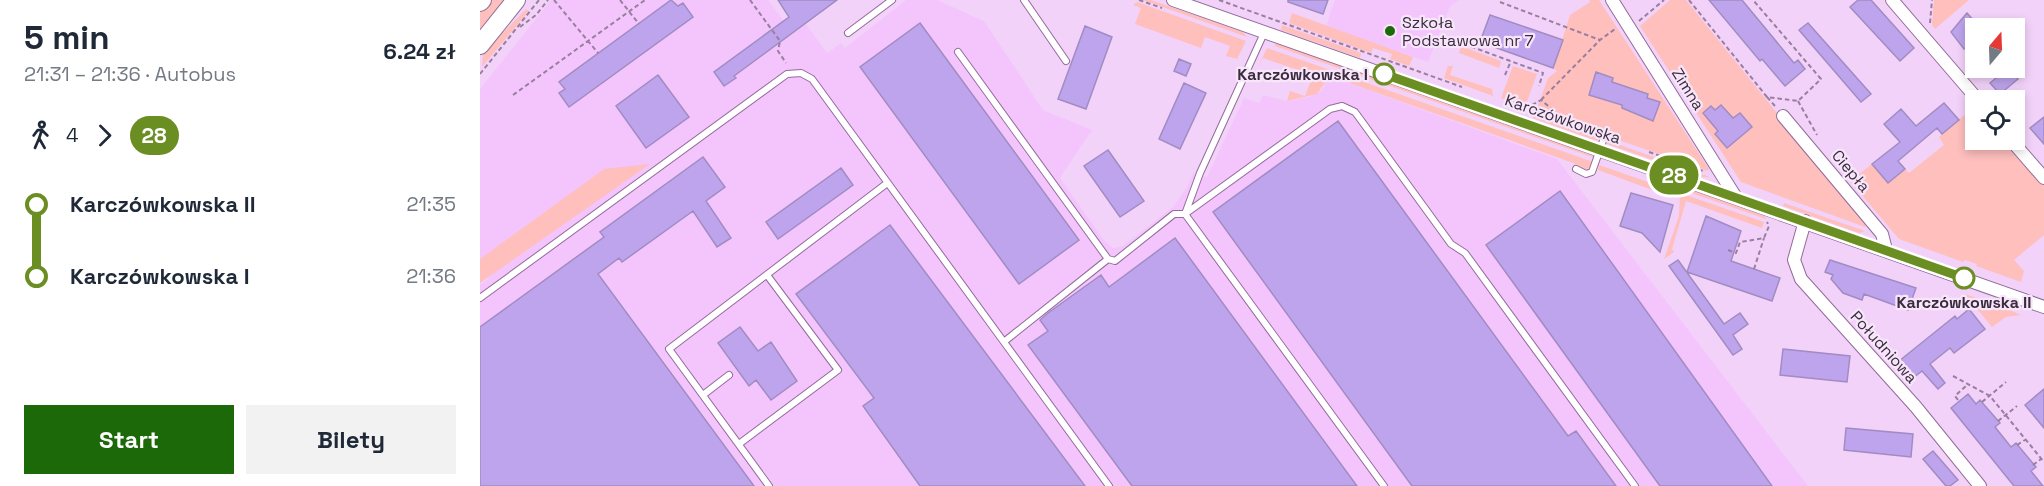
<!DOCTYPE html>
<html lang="pl">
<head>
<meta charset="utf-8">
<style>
  body { margin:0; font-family:"Space Grotesk",sans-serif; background:#f2f2f3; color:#1f2937; height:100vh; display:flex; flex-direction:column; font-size:22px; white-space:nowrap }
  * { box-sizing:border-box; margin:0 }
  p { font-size:20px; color:#747a83 }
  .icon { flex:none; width:33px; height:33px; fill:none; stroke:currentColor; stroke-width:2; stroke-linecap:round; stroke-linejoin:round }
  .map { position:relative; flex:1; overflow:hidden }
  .drawer { display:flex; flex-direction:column; background:#fff; width:480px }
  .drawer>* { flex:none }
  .badge { padding:0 12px; border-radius:20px; font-size:21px; line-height:39px }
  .needle { width:39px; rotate:19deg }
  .tools { position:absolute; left:1485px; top:18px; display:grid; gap:12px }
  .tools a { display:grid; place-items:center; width:60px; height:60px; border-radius:0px; background:#fff; box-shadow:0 3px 9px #0003; font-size:30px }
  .map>.badge { position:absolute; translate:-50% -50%; box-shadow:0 0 0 3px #fff }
  .legs { display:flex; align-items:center; gap:9px; height:66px; padding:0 24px; font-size:20px }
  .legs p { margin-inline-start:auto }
  .headline { display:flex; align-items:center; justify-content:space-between; height:102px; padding:0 24px }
  h1 { font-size:33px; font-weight:700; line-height:45px }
  .cta { display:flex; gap:12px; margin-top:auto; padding:12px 24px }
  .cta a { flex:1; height:69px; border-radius:0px; background:#1b6908; color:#fff; font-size:24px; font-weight:700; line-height:69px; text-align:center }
  .cta a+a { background:#f2f2f3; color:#1f2937 }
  ul { padding:0 24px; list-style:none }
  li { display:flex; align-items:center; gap:21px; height:72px; font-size:22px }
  li i { display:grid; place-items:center; width:9px; height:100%; margin:0 8px; background:currentColor }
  li i::after { content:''; width:15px; height:15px; margin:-8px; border:4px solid; border-radius:50%; background:#fff }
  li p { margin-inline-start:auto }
  li:first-child i { background:linear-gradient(#0000 50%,currentColor 0) }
  li:last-child i { background:linear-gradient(currentColor 50%,#0000 0) }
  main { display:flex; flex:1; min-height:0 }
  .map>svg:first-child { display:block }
</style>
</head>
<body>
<main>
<section class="drawer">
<div class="headline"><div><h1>5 min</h1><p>21:31 – 21:36 · Autobus</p></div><b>6.24 zł</b></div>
<div class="legs"><svg class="icon" aria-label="walk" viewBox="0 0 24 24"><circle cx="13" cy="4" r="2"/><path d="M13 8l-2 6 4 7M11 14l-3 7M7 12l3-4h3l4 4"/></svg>4<svg class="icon" aria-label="forward" viewBox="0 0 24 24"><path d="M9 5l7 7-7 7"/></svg><b class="badge" style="background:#6b8e23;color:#fff">28</b></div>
<ul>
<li><i style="color:#6b8e23"></i><b>Karczówkowska II</b><p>21:35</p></li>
<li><i style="color:#6b8e23"></i><b>Karczówkowska I</b><p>21:36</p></li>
</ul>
<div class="cta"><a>Start</a><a>Bilety</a></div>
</section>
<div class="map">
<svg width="1564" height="486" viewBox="0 0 1564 486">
  <rect width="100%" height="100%" fill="#f3d2fa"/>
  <path fill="#f4c5fd" d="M71,0H288L313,33L326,24L347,53L361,43L365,48L426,0H457L504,21L563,110L612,130L580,178L623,239L633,248L643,246L693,207L706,189L714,172L727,177L764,98L779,103L783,95L807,101L829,97L841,91L850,76L1077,159L1328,486H0V285L9,278L0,266V89Z
    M855,0H979L970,6L948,62L846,26Z"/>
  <path fill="#febfbd" d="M10,0H26L0,33V13Z
    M663,0H671L763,32L767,37Z
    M1109,0H1119L1229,169L1227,171L1056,111L1068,78L1077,71L1073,68L1090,15L1110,2Z
    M1190,0H1206L1387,225L1385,227L1261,182L1160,26Z
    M1454,0H1489L1455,29L1452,25Z
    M657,2L766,41L757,59L746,56L750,46L725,37L721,48L655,24L661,8L653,5Z
    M46,9L49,11L2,67L3,53Z
    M812,13L933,57L929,66L910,59L912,54L893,48L891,53L809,23Z
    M802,25L881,53L880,58L801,30Z
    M796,43L1114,155L1115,158L795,46Z
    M981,46L1021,61L1019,68L979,53Z
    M787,48L1113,162L1112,167L1104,170L1096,164L850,76L837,94L807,101L810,91L825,96L833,75L783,58L778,67Z
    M968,66H973L970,75L1012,89L1013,96L964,78Z
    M1033,66L1057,74L1045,107L1021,98Z
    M1495,106L1496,140H1525L1564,186V235L1534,260L1544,271L1541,282L1496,266L1497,264L1485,260L1483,262L1419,239L1370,181L1392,164L1408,183L1425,169L1429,173L1464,145L1459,137Z
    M1054,114L1120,138L1117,141L1053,118Z
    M1126,140L1230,177H1223L1127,144Z
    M170,164L7,278L0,283V259L124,169Z
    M1119,165L1194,191V198L1118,170Z
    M1204,187L1285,216L1286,219L1200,189Z
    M1200,193L1284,222L1282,228L1206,201L1192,249L1194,252L1184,259L1199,216Z
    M1304,203L1385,231L1379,233L1303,206Z
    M1485,294L1505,301L1504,304L1517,309L1518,305L1541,315L1526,317L1512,327Z"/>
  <path fill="#bea4ec" stroke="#a08cc2" stroke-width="1.5" d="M191,0L198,6L203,3L213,17L89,107L79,93L85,89L79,82Z
    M298,0H357L254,76L256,78L244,86L234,72L309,17Z
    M808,0H848L843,14L808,2Z
    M1229,0H1262L1314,63L1318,60L1325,69L1305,86L1282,59L1280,61Z
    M1378,0H1391L1434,48L1420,61L1370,7Z
    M1487,13L1496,23V39L1484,49L1471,32Z
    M1010,15L1083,40L1073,68L1000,42Z
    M440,23L599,240L539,284L380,67Z
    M1328,23L1391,94L1381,102L1319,30Z
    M605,26L632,37L606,109L578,99Z
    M699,59L711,64L706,76L694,71Z
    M1528,68L1538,79L1520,94L1510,83Z
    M1116,72L1133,78L1132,82L1168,94L1167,98L1180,102L1173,121L1142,108V105L1109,95Z
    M178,75L209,117L166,148L136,106Z
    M704,83L726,93L700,149L679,139Z
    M1464,103L1479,120L1462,134L1457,128L1418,161L1425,169L1408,183L1392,164L1420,142L1404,124L1421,109L1436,126Z
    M1241,105L1253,118L1260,113L1272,127L1247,148L1235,134L1238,131L1223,113L1231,106L1235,110Z
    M1564,117V144L1550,128Z
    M858,121L1088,436L1096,431L1136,486H932L733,212Z
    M628,150L664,201L640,217L604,166Z
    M223,157L245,187L226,201L251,238L237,247L213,211L142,262L139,258L118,274L274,486H0V327L124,237L120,232Z
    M361,168L373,185L298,239L286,222Z
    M1080,191L1292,486H1180L1006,245Z
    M1151,193L1193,205L1180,252L1162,233L1140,226Z
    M1226,216L1261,231L1251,261L1300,278L1292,301L1207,272Z
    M410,225L605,486H440L383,406L394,398L316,294Z
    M695,238L877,486H652L548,345L568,331L560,320L568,313L621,275L629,287Z
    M1198,260L1244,324L1260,313L1268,324L1253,335L1262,349L1253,355L1189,266Z
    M1350,260L1436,288L1428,310L1384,294L1382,300L1363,293L1351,279L1353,275L1345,272Z
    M1489,309L1505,329L1474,353L1470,348L1450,364L1465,383L1458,389L1442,371L1433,378L1419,361L1475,316L1477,319Z
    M260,327L278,351L291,342L317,381L291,400L276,380L269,386L238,343Z
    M1303,349L1370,356L1367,382L1300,375Z
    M1564,389V428L1545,405Z
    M1488,394L1496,404L1500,400L1520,423L1515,427L1531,447L1536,443L1556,467L1551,471L1563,486H1534L1471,408Z
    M1366,428L1433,434L1431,457L1364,450Z
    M1453,451L1478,480L1470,486H1466L1443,459Z"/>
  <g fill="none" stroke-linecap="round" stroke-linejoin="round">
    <g stroke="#926c99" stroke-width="8">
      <path id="lane" d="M544,0L586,61
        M368,33L412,0
        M478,52L628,259L635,261L694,214H705L850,109L862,106L875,112L971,244L985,253L1155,486
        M1096,169L1106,174L1112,172L1125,135
        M705,214L904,486
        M705,214L720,173L784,33
        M0,298L307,74L321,73L332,79L629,486
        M525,341L628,259
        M223,395L249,375
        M259,444L358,370L287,275
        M289,486L189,349L406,184"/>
    </g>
    <g stroke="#926c99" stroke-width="14">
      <path id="street" d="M693,0L1564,307
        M1132,0L1255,196
        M1412,0L1498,100
        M1303,116L1402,234L1406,250
        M1531,140L1564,178
        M1325,221L1314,260L1321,279L1436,407L1500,486"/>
    </g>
    <g stroke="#926c99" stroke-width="20">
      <path id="secondary" d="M0,2L2,0
        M0,45L36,0"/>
    </g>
    <path stroke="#987f9d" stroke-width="2" stroke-dasharray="4.5 3" stroke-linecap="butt" d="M74,0L118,53
      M140,0L159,24
      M270,0L300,41L298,51L306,63
      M659,0L682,8
      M739,0L982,87
      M1209,0L1287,97L1318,101L1341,79L1273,0
      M1020,2L1120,40
      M1159,21L1184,0
      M1450,23L1452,0
      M40,27L56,15L68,0
      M984,44L1063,73L1059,86
      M0,74L59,0
      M1025,75L1031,61
      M33,95L165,0
      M1287,97L1295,106
      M1061,100L1120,40L1135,29
      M1318,101L1337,135
      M1052,105L1061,100L1091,125
      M1534,124L1539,129
      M1169,152L1223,171
      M1248,250L1256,253L1260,242L1284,238L1289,226L1287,222
      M1274,269L1284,238
      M1473,376L1510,396L1564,462
      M1478,400L1475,396L1488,384
      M1502,402L1526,382
      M1518,421L1537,406
      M1537,445L1545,440
      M1553,465L1561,459"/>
    <use href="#lane" stroke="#fff" stroke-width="6"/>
    <use href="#street" stroke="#fff" stroke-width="12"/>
    <use href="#secondary" stroke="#fff" stroke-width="18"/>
  </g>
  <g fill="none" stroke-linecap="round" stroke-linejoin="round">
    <g stroke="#fff" stroke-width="14">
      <path id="line-1" d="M904,74L1484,278"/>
    </g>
    <use href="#line-1" stroke="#6b8e23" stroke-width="9"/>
  </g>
  <circle fill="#1b6908" stroke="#f7e6fa" stroke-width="2" cx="910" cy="31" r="6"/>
  <g fill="#fff" stroke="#6b8e23" stroke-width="3">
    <circle cx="904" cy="74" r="10"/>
    <circle cx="1484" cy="278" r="10"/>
  </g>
  <g text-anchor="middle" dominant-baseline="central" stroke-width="4.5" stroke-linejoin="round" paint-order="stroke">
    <g font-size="16" fill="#3b2b3e" stroke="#f7e6fa" text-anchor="start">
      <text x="922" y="22">Szkoła<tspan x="922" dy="18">Podstawowa nr 7</tspan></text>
    </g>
    <g font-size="16" font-weight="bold" fill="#3b2b3e" stroke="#f7e6fa" text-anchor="end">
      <text x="888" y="74">Karczówkowska I</text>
      <text x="1484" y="302" text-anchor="middle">Karczówkowska II</text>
    </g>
    <g font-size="16" fill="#3b2b3e" stroke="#f7e6fa">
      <text transform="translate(1208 89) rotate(58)">Zimna</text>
      <text transform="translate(1083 119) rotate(19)">Karczówkowska</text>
      <text transform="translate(1371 171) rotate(50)">Ciepła</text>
      <text transform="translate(1404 347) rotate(48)">Południowa</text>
    </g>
  </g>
</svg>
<div class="tools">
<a><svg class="needle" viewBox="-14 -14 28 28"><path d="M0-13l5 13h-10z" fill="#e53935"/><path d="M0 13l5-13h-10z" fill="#747a83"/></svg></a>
<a><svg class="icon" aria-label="locate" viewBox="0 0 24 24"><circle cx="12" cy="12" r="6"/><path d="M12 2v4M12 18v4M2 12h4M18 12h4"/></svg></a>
</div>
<b class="badge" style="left:1194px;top:175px;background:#6b8e23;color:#fff">28</b>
</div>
</main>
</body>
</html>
